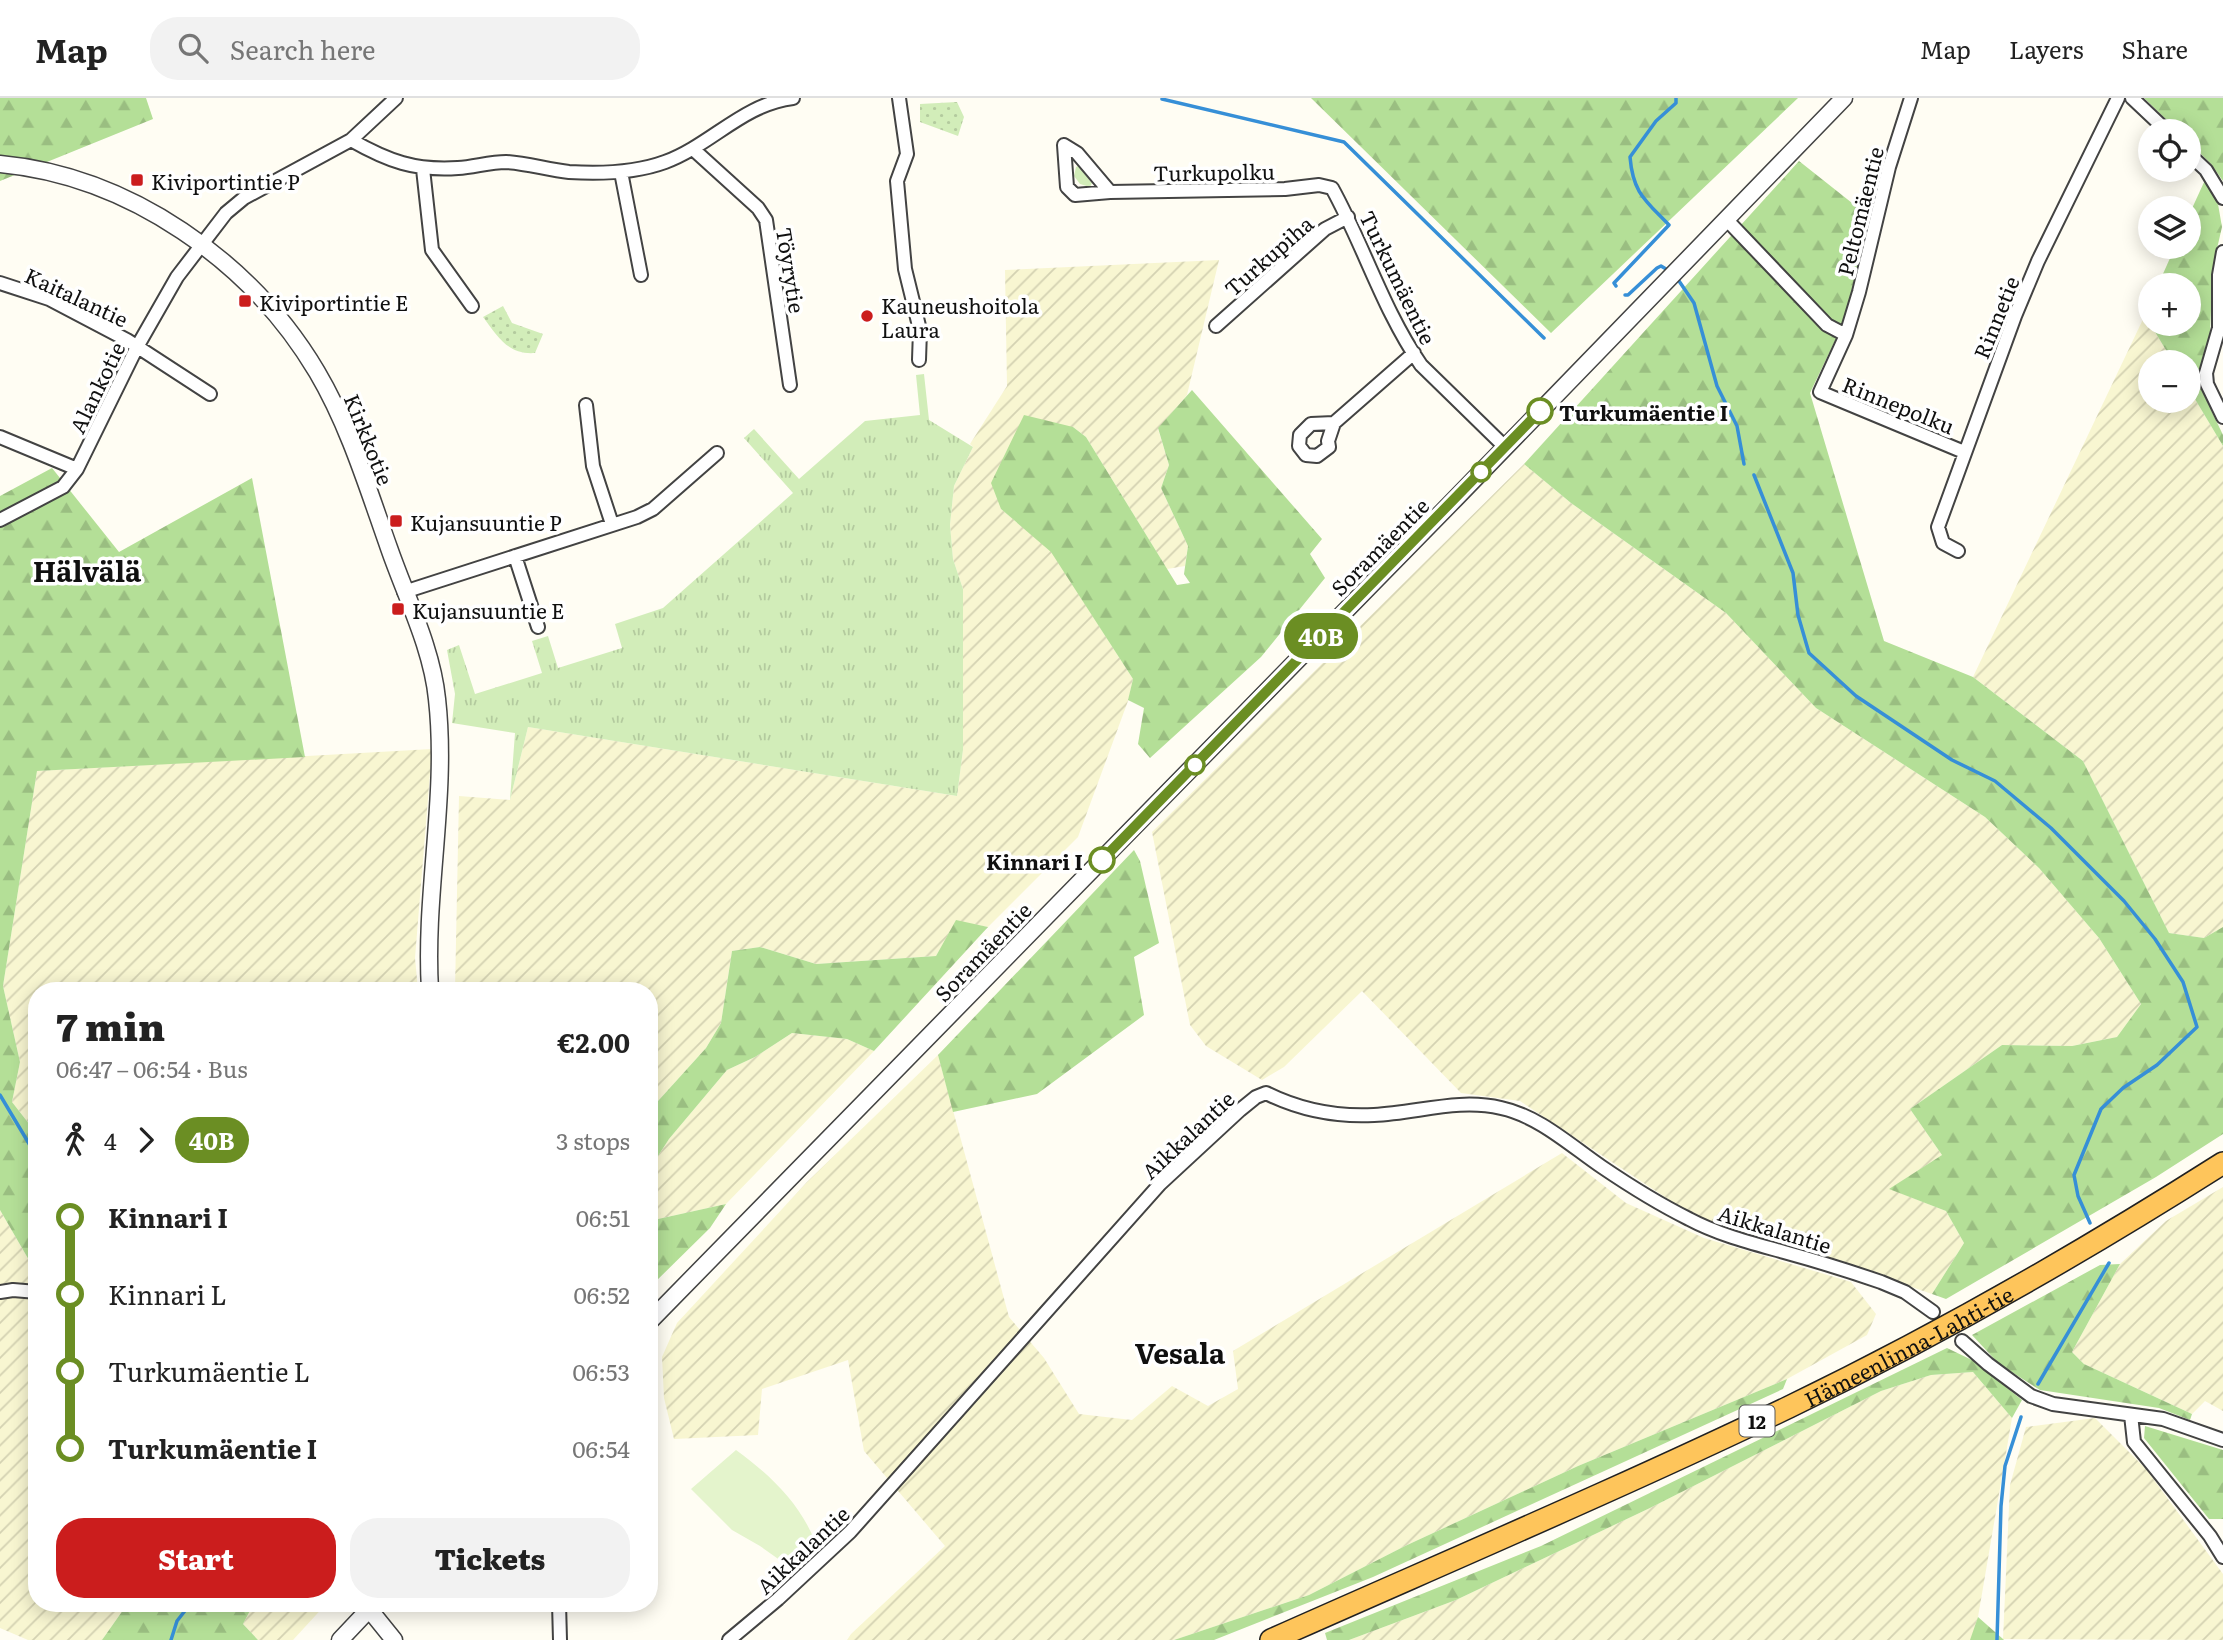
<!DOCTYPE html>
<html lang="en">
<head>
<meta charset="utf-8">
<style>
  body { margin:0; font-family:Literata,serif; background:#f2f2f2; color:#222; height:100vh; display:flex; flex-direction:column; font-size:26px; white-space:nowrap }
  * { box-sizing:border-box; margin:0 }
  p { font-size:23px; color:#767676 }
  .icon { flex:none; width:38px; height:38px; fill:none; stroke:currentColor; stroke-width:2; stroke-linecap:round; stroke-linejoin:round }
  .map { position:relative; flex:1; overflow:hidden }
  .sheet { position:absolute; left:28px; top:884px; width:630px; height:630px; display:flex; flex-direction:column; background:#fff; border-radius:28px; box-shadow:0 4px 18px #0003 }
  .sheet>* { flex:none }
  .badge { padding:0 14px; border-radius:23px; font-size:24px; line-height:46px }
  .buttons { position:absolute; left:2138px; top:21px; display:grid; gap:14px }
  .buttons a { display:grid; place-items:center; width:63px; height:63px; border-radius:50%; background:#fff; box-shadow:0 4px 18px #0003; font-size:35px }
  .map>.badge { position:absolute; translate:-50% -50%; box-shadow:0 0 0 4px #fff }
  .legs { display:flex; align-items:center; gap:10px; height:77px; padding:0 28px; font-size:23px }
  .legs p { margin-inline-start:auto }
  .overview { display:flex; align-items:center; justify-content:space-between; height:119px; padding:0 28px }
  h1 { font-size:38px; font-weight:800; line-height:52px }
  .primary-button { display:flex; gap:14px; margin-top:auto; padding:14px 28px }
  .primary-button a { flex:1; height:80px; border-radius:28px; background:#cb1d1d; color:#fff; font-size:28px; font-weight:800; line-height:80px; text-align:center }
  .primary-button a+a { background:#f2f2f2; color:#222 }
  ul { padding:0 28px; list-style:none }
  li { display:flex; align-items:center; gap:24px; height:77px; font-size:26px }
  li i { display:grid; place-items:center; width:10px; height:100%; margin:0 9px; background:currentColor }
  li i::after { content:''; width:18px; height:18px; margin:-9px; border:5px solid; border-radius:50%; background:#fff }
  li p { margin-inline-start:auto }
  li:first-child i { background:linear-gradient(#0000 50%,currentColor 0) }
  li:last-child i { background:linear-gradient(currentColor 50%,#0000 0) }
  header { display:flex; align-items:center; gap:42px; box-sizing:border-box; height:98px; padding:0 35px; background:#fff; border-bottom:2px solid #e0e0e0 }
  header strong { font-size:33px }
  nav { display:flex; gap:38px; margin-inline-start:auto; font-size:24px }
  .search { width:490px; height:63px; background:#f2f2f2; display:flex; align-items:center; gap:18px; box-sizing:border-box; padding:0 24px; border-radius:28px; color:#767676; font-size:26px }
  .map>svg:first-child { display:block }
</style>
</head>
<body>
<header>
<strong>Map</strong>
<div class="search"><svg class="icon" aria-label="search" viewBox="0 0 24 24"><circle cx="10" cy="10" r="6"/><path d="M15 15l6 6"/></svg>Search here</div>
<nav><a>Map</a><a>Layers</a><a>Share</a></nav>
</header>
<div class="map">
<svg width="2223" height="1542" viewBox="0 0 2223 1542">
  <defs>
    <pattern id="farmland-furrows" width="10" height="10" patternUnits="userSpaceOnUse" patternTransform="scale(1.75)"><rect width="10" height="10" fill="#f8f6d1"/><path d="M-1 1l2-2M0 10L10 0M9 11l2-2" fill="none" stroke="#d4d2b2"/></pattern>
    <pattern id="grass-tufts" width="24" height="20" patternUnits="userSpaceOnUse" patternTransform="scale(1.75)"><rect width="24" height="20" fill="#d2edb9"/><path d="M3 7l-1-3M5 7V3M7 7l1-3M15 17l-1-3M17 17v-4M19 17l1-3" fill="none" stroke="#b3ca9e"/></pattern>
    <pattern id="forest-firs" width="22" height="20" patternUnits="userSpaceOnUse" patternTransform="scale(1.75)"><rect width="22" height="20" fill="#b4df97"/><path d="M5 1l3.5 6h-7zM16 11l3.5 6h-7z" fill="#9abe81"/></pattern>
    <pattern id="park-dots" width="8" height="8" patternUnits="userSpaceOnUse" patternTransform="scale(1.75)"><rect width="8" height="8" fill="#d2edb9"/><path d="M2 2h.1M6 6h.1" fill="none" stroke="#b3ca9e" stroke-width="1.8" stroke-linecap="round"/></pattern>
  </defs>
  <rect width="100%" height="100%" fill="#fffdf3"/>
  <path fill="url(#farmland-furrows)" d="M1219,162L1187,297L1158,331L1169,367L1161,390L1188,448L1185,468L1167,471L1086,339L1073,329L1001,411L1051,453L1133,581L1128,603L1078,739L988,829L956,823L936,858L816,866L760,849L732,853L721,925L706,950L649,1013V892H455L459,698L510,702L528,629L957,698L963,652V491L953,461L950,427L954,388L973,349L970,346L1007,288L1005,172Z
    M2145,217L2173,264H2151V303H2189V291L2223,348V829L2204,840L2169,835L2083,663L1973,579Z
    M1524,366L1571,405L1726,515L1816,610L1985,719L2039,770L2099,840L2141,906L2117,939L2072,948L2002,947L1910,1011L1942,1057L1890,1091L1946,1113L1964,1145L1932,1196L1798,1150L1695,1119L1520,1003L1461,995L1362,893L1284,969L1262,982L1206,948L1190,927L1152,734Z
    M432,651L415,860L418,892H37V1036L12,1004L20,964L3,888L37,673Z
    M792,935L847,941L874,953L726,1106L649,1123V1072L669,1041L727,972L755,959Z
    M938,957L1009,1219L1044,1260L1079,1316L1132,1322L1172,1288L1208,1308L1238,1291L1233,1253L1562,1055L1626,1105L1704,1140L1851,1184L1876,1216L1867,1237L1787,1281L1578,1368L1405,1448L1309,1497L1174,1542H847L851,1536L945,1448L864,1353L848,1262L762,1291L758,1337L674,1341L664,1300L662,1259L677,1225L807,1084Z
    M2223,1089V1313L2205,1303L2192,1316L2084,1266L2072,1254L2120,1166L2166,1123Z
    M0,1112L37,1176V1505H128L102,1542H28L0,1530Z
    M1973,1274L2012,1320L1978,1519L1971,1542H1349L1456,1502L1650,1410L1881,1293L1931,1277Z
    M2095,1320L2146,1371L2223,1476V1542L2003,1541L2010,1387L2026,1329Z
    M254,1505H327L293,1542H258L243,1526Z"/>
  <path fill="url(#grass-tufts)" d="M1078,68L1092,85L1090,89L1080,86L1074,78L1076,69Z
    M924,276L929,322L973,349L954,388L950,427L953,461L963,491V652L957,698L528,629L510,702L515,635L452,625L455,596L447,552L459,547L475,596L542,575L532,543L548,538L558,570L622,550L615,526L663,510L793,395L744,340L754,331L799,381L865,323L920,317L916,277Z"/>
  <path fill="url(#forest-firs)" d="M0,0H146L153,21L0,83Z
    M1311,0H1798L1551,235Z
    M2144,0H2223V83L2211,66L2189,44V33H2178Z
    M1799,63L1871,120L1843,226L1810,295L1884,543L1973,579L2083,663L2169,835L2204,840L2223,829V1036L2156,1079L1946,1201L1932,1196L1964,1145L1946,1113L1889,1091L1942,1057L1910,1011L2002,947L2072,948L2117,939L2141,906L2099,840L2039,770L1985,719L1816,610L1726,515L1571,405L1524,366Z
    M2205,82L2218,106L2222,129L2213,168L2210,235L2200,289L2223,337V348L2189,291V264H2173L2145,217L2151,204V226H2189V187H2158L2175,149H2189V117Z
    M1192,292L1322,441L1310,456L1325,480L1261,559L1150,660L1138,646L1144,610L1128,602L1133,581L1051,454L1001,411L991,385L1024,317L1073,329L1086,339L1177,487L1190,485L1184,476L1188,448L1161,390L1169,367L1158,330Z
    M52,370L119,454L252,380L305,659L37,673L3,888L20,964L12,1004L37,1036V1176L0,1112V398Z
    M1134,752L1140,763L1159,845L1134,859L1144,917L1037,996L953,1014L938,957Z
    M956,822L988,829L874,953L847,941L792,935L755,959L727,972L669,1041L649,1072V1013L706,950L721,925L732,853L760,849L816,866L936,858Z
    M726,1106L710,1130L649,1190V1123Z
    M2120,1166L2072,1254L2084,1266L2192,1316L2190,1322L2159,1310L2040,1292L1999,1266L1972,1237L2100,1167Z
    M1947,1250L1974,1263L2022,1302L2012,1320L1973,1274L1931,1277L1881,1293L1650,1410L1456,1502L1349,1542H1327L1325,1535L1541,1448Z
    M1787,1281L1783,1291L1373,1479L1214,1542H1174L1309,1497L1405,1448L1578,1368Z
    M2145,1328L2223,1352V1421H2209L2144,1340Z
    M128,1505H254L243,1526L258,1542H102Z
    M1978,1519L2003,1541L2004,1542H1970Z"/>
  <path fill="url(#park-dots)" d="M957,4L964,19L958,38L920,24V6Z
    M503,208L512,225L543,236L535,255C508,257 498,239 483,219Z"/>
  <path fill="#e4f4cc" d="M736,1352C768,1375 801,1406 815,1444L791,1470L760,1448L732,1432L691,1391Z"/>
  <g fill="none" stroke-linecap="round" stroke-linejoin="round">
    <path stroke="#368fd7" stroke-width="3.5" d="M1162,1L1344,44L1544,240
      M1679,183L1694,205L1717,288L1737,328L1744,366
      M1616,188L1614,185L1669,127C1645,102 1633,95 1630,59L1656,23L1676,5V0
      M1625,197H1628L1657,170L1661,168L1666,171
      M1754,377L1793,475L1798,517L1809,555L1856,598L1952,662L1995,683L2051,730L2124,803L2155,841L2183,884L2197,929L2157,967L2123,990L2101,1011L2074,1077L2078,1098L2090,1125
      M0,997L37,1059
      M2038,1286L2109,1165
      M171,1542L177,1523L191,1505
      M1997,1542L2001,1408L2005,1368L2021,1319"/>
    <g stroke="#434343" stroke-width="16">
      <path id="minor" d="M899,0L907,56L897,83L905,171L920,232L919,262
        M1911,0L1889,69L1859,194L1846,237L1820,294L1964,354
        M2132,0L2167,33
        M351,42C388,63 415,73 458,70C474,69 490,64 506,64C527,65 548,72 569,74C601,76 635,75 665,64C711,47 743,6 793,0
        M693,51L758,110L766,122L790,287
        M2189,56L2206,72L2223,100
        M423,71L432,152L472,208
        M621,74L641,177
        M1110,94L1075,97L1067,89L1064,47L1077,55L1110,94L1285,91L1319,87L1332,90C1364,148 1383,212 1421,267L1505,349
        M1726,121L1827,227L1846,237
        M2223,154L2219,177V230L2206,275L2207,286L2223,319
        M0,185L49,201L127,242L210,296
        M1216,228L1325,131L1348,119
        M586,307L593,368L612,426
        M1334,325L1328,343L1329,349L1317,358L1306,357L1299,348L1300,337L1311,326L1334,325L1414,255
        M0,339L77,371
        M0,422L63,389L77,371L137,249L177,179L226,115L244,100L351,42L396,0
        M1958,453L1943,445L1938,429L2015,218L2038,163L2118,0
        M515,458L538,529
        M404,494L637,419L653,411L717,355
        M0,1194L13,1192L37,1194
        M1962,1243L1988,1266L2031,1298L2053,1306L2163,1321L2223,1342
        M2131,1317L2134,1344L2210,1438L2223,1459
        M559,1505L560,1542
        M729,1542L778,1501L850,1434L1160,1086L1240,1012L1256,999L1266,995C1300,1012 1336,1019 1374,1017C1418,1015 1458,1000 1501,1010C1539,1018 1571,1048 1602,1069C1630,1088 1659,1106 1689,1121C1719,1137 1752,1145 1784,1154C1817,1163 1849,1173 1881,1184L1905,1194L1933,1214"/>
    </g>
    <g stroke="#434343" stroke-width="19">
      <path id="tertiary" d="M0,66C129,78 251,163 317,274C349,328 368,391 389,450C406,499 432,550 437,601C448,698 424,795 430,892
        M649,1224L1456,400L1844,0
        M369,1511L394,1542
        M340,1542L375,1505"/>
    </g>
    <g stroke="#212121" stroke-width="24">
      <g id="trunk">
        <path id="s1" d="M1271,1542C1444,1465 1618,1391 1789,1309C1938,1237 2083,1154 2223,1065"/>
      </g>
    </g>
    <use href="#minor" stroke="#fff" stroke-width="12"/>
    <use href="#tertiary" stroke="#fff" stroke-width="16"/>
    <use href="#trunk" stroke="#fec55b" stroke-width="21"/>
  </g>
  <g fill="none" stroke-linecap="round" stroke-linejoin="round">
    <g stroke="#fff" stroke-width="16">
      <path id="line-1" d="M1102,762L1540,313"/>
    </g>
    <use href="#line-1" stroke="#6b8e23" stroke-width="10"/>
  </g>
  <g fill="#cb1d1d" stroke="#fff" stroke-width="2.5">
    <rect x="130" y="75" width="14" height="14" rx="3.5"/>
    <rect x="238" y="196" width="14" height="14" rx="3.5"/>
    <circle cx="867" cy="218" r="7"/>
    <rect x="389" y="416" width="14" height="14" rx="3.5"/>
    <rect x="391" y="504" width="14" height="14" rx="3.5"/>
  </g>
  <g fill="#fff" stroke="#6b8e23" stroke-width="3.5">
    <circle cx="1540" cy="313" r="12"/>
    <circle cx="1481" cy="374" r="9"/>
    <circle cx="1195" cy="667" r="9"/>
    <circle cx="1102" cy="762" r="12"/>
  </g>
  <g text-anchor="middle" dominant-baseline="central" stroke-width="7" stroke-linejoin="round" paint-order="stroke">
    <rect fill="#fff" stroke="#585858" stroke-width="2" x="1739.5" y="1307.5" width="35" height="31" rx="5"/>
    <g font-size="19" font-weight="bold" fill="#101010">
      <text x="1757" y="1323">12</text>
    </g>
    <g font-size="21" fill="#101010" stroke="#fff">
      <text transform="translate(1214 73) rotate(-1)">Turkupolku</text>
      <text transform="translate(1859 113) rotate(-76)">Peltomäentie</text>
      <text transform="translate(1268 157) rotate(-41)">Turkupiha</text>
      <text transform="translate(792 172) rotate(81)">Töyrytie</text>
      <text transform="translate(1399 179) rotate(64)">Turkumäentie</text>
      <text transform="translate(77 198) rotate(25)">Kaitalantie</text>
      <text transform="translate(1995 219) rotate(-68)">Rinnetie</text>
      <text transform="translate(96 289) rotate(-64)">Alankotie</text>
      <text transform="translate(1899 306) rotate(22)">Rinnepolku</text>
      <text transform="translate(370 341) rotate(68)">Kirkkotie</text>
      <text transform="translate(1379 448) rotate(-45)">Soramäentie</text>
      <text transform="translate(982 853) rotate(-46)">Soramäentie</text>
      <text transform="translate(1187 1036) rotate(-43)">Aikkalantie</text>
      <text transform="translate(1775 1130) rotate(17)">Aikkalantie</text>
      <text stroke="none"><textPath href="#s1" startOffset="702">Hämeenlinna-Lahti-tie</textPath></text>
      <text transform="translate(802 1451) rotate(-43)">Aikkalantie</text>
    </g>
    <g font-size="21" fill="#101010" stroke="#fff" text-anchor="start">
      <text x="151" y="82">Kiviportintie P</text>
      <text x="259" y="203">Kiviportintie E</text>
      <text x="881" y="206">Kauneushoitola<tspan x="881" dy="24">Laura</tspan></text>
      <text x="410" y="423">Kujansuuntie P</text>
      <text x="412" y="511">Kujansuuntie E</text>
    </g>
    <g font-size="21" font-weight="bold" fill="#101010" stroke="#fff" text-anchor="start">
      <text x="1559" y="313">Turkumäentie I</text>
      <text x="1083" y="762" text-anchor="end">Kinnari I</text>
    </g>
    <g font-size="28" font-weight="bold" fill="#101010" stroke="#fff">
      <text x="87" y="472">Hälvälä</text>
      <text x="1180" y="1254">Vesala</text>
    </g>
  </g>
</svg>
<div class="buttons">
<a><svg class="icon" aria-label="locate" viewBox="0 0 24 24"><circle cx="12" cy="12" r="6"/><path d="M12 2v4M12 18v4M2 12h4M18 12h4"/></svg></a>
<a><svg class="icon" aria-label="layers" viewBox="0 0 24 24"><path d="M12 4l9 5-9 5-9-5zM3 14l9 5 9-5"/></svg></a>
<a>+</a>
<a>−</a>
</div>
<b class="badge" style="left:1321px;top:538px;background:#6b8e23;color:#fff">40B</b>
<section class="sheet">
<div class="overview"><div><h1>7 min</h1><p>06:47 – 06:54 · Bus</p></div><b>€2.00</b></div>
<div class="legs"><svg class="icon" aria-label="walk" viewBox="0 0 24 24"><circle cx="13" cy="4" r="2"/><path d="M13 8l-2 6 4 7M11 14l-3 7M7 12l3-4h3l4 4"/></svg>4<svg class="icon" aria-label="forward" viewBox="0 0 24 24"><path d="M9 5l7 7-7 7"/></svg><b class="badge" style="background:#6b8e23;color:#fff">40B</b><p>3 stops</p></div>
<ul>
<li><i style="color:#6b8e23"></i><b>Kinnari I</b><p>06:51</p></li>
<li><i style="color:#6b8e23"></i><span>Kinnari L</span><p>06:52</p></li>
<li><i style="color:#6b8e23"></i><span>Turkumäentie L</span><p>06:53</p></li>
<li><i style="color:#6b8e23"></i><b>Turkumäentie I</b><p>06:54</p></li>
</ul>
<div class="primary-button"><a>Start</a><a>Tickets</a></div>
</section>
</div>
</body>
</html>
